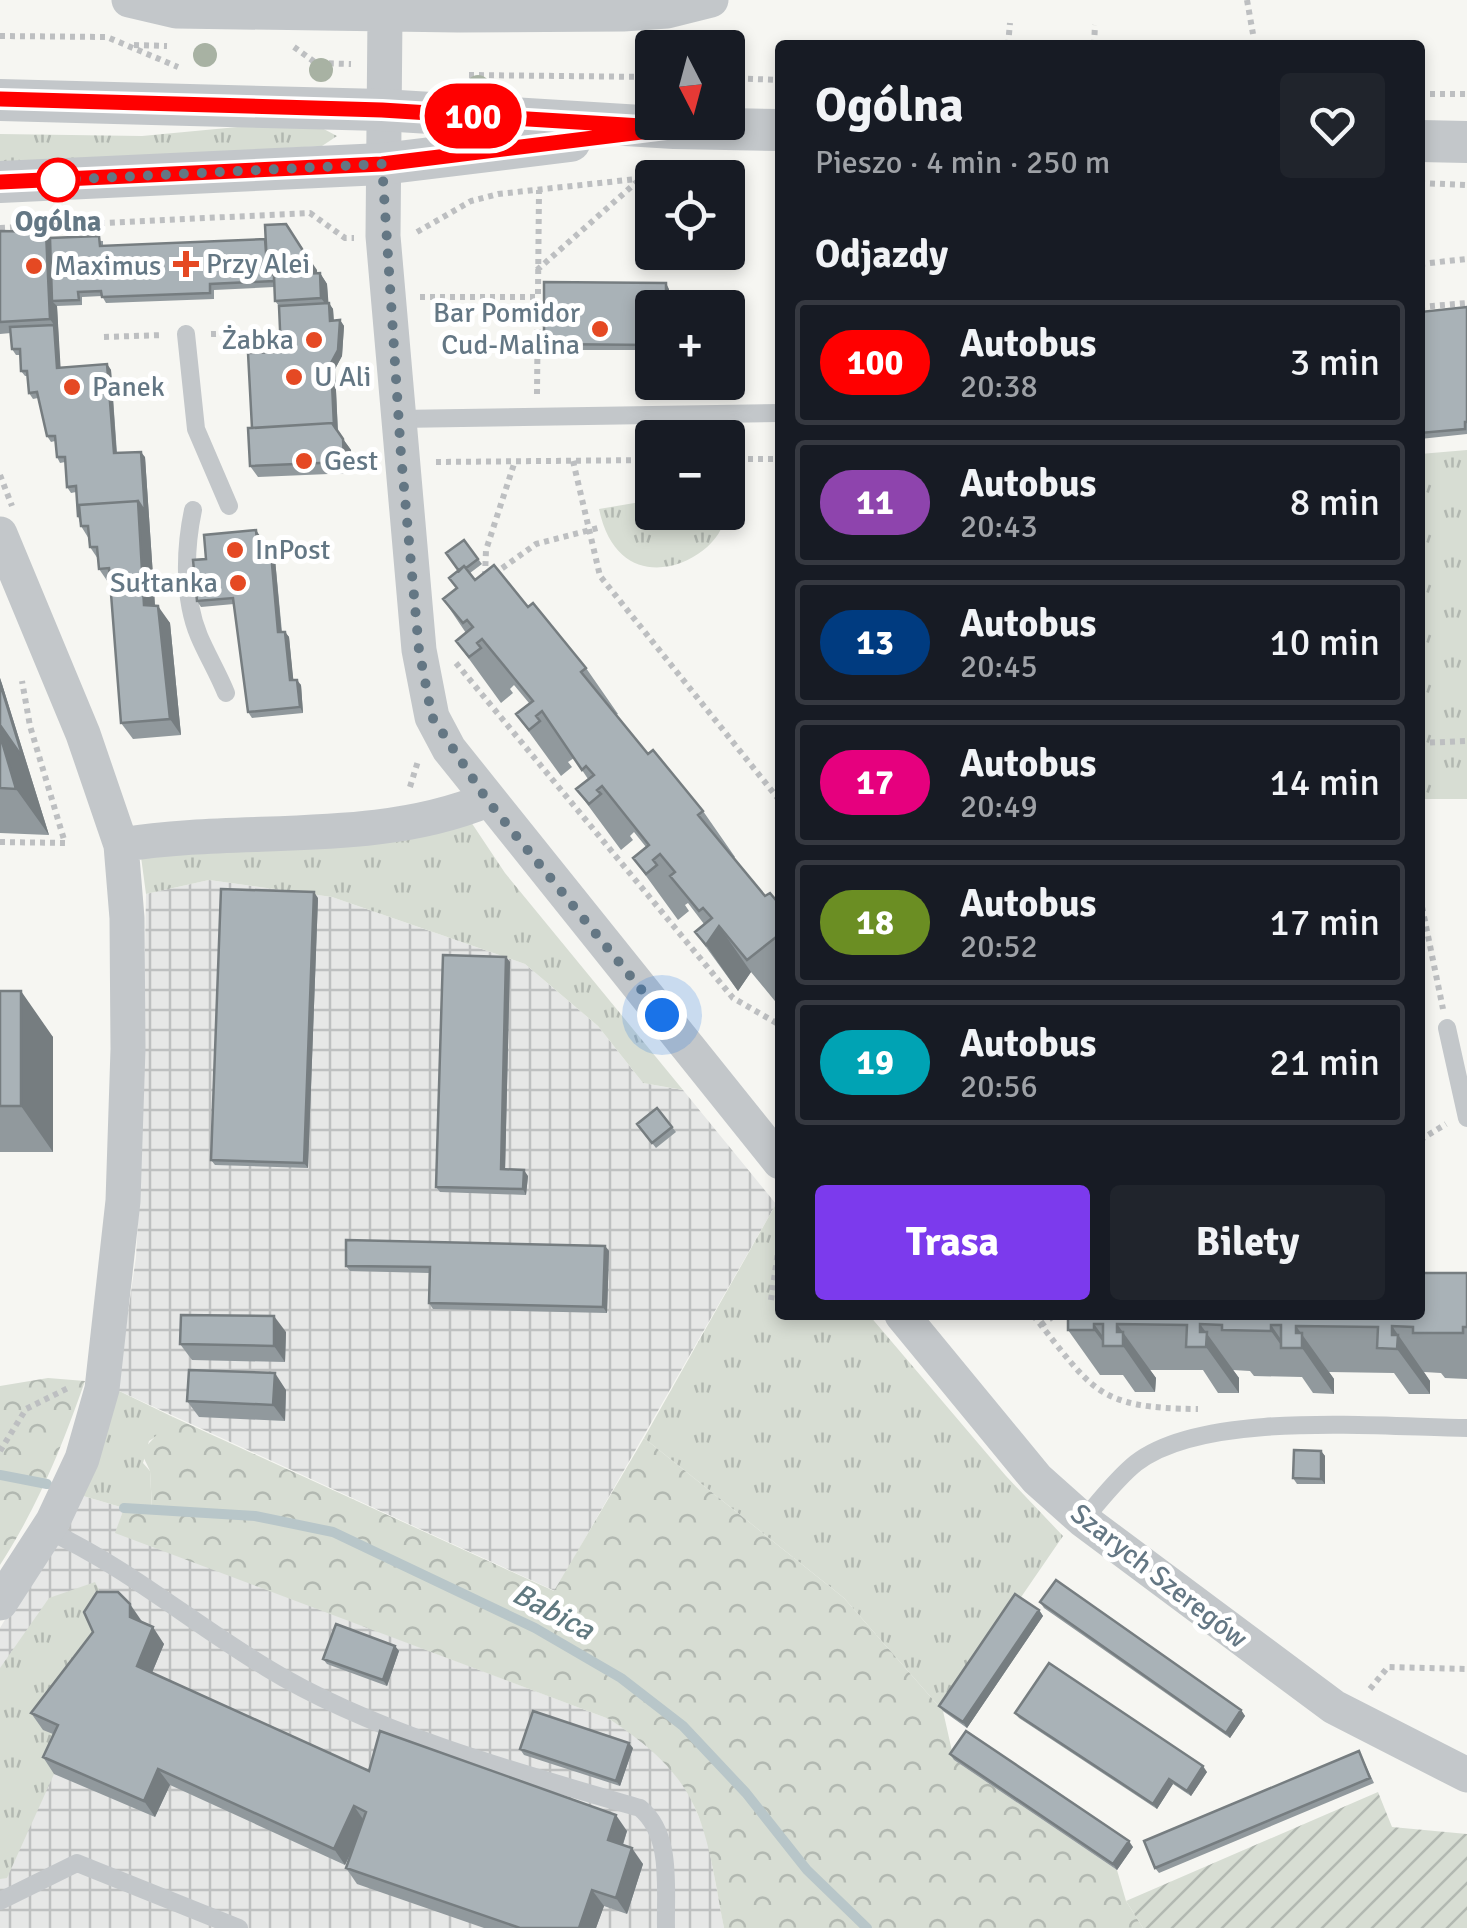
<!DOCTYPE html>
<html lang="pl">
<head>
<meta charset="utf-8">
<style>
  body { margin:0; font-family:Signika,sans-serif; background:#20242c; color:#f1f3f6; height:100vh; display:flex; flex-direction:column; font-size:38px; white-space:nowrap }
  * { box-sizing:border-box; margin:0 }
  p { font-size:32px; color:#9ea1a6 }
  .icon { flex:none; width:55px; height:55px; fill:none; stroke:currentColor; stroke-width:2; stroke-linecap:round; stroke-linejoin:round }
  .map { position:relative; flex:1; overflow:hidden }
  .details { position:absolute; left:775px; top:40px; width:650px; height:1280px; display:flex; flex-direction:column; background:#171b24; border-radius:10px; box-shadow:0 5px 15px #0003 }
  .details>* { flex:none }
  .badge { padding:0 20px; border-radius:32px; font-size:35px; line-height:65px }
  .needle { width:65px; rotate:174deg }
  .tools { position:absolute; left:635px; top:30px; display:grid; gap:20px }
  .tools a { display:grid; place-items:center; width:110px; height:110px; border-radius:10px; background:#171b24; box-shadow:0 5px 15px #0003; font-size:50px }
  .you { position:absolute; width:50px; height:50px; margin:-25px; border:8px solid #fff; border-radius:50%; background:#1a73e8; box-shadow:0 0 0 15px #1a73e833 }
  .map>.badge { position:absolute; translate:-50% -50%; box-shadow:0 0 0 5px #fff }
  h2 { padding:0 40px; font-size:38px; line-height:90px }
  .round { display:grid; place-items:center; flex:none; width:105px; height:105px; border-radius:10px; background:#20242c }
  .head { display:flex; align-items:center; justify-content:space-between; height:170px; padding:0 40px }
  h1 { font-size:48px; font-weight:700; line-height:75px }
  .cta { display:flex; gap:20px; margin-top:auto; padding:20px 40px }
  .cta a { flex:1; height:115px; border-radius:10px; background:#7c3aed; color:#fff; font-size:40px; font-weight:700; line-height:115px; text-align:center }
  .cta a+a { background:#20242c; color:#f1f3f6 }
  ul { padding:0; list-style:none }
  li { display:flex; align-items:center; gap:30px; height:125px; margin:0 20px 15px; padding:0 20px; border:5px solid #363941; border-radius:10px }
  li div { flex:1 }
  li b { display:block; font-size:38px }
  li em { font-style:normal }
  li .badge { min-width:110px; font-weight:700; text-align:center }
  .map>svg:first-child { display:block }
</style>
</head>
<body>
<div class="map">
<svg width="1467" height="1928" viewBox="0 0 1467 1928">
  <defs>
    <pattern id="industrial-grid" width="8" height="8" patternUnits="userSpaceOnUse" patternTransform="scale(2.5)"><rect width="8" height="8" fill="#e6e7e6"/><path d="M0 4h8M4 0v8" fill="none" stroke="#bec0c0"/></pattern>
    <pattern id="grass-tufts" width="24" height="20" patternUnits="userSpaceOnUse" patternTransform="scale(2.5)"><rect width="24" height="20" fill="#d7ddd3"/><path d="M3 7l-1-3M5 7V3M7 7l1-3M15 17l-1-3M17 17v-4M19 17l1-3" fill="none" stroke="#b2b8b1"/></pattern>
    <pattern id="forest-crowns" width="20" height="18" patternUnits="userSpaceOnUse" patternTransform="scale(2.5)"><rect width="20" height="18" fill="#d7ddd3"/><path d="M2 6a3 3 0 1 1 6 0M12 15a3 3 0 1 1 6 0" fill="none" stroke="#b2b8b1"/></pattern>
    <pattern id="garden-furrows" width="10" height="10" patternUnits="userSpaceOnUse" patternTransform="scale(2.5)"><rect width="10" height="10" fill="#d7ddd3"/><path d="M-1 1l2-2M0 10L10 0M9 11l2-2" fill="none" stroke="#b2b8b1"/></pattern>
  </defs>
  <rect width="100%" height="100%" fill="#f6f6f2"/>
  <path fill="url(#industrial-grid)" d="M209,880L332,897L525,964L598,1026L643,1083L683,1090L776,1204L555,1591L117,1390L136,1257L141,1165L146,894Z
    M80,1495L124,1508L116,1532L609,1719L654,1748L685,1784L707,1837L724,1928H0V1628Z"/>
  <path fill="url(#grass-tufts)" d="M291,122L318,126L337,136L322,146L0,165V134L142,136Z
    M1467,450V799H1420V454Z
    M652,500V512L724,513C729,555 621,613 599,509Z
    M463,810L505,873L683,1090L643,1083L598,1026L525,964L332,897L209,880L146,894L139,842Z
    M776,1204L780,1208V1315H869L1006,1476L1063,1536L943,1711L844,1598L644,1438Z
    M117,1390L173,1417L165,1431L149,1441L143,1463L150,1471L152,1509L124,1508L80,1495Z
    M95,1582L108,1608L69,1741L7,1878L0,1879V1668L49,1598Z"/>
  <path fill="url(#forest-crowns)" d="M48,1378L85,1381C62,1447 38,1506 0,1565V1386Z
    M173,1417L554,1591L644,1438L844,1598L943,1711L954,1760L1117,1870L1126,1901L1143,1928H724C704,1822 704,1781 609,1719L115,1533L124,1508H152L150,1471L141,1452Z"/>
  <path fill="url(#garden-furrows)" d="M1378,1792L1392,1827L1467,1834V1928H1143L1126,1901Z"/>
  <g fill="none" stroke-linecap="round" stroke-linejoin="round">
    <path stroke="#b8c6c9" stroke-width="10" d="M0,1475L47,1484
      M124,1508L255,1516L333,1532L535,1628L621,1678L683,1726L746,1793L807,1870L867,1928"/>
    <path stroke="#bdbfc1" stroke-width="6" stroke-dasharray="5 5" stroke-linecap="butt" d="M1247,0L1253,34
      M711,33L716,48
      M0,36L107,37L178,67
      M134,45L167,46
      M1008,45L1010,23
      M1094,45L1095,25
      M294,47L316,63L351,64
      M469,75L652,77
      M728,78L780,80
      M1420,94H1467
      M1420,183L1467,185
      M0,228L310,213L345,238H354
      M417,232L471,201L498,194L729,169
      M1420,264L1467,259
      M537,270L639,180
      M420,297H537
      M1420,307L1467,303
      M211,334L259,333
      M104,337L163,335
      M537,394L539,190
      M728,459H780
      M573,461L600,576L780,801
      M436,462L652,460
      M0,475L12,506
      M494,574L536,544L602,527
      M485,576L486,550L515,461
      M456,663L733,998L780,1025
      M1420,743L1467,741
      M410,787L418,761
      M0,842L65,843L30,726L22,681
      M1420,897L1443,1009
      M1420,1140L1446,1124
      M771,1300L780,1238
      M1033,1315C1094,1391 1096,1408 1198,1409
      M1041,1325L1055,1315
      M0,1451L26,1409L70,1387
      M1370,1689L1388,1667L1467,1669"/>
    <path stroke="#c3c7ca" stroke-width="18" d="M186,334L196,429L229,506
      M398,419L780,413
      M193,510C185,548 183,598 199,636C207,655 218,673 226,693
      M1447,1028L1467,1118
      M1083,1520C1100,1501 1116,1479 1136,1463C1204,1410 1381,1427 1467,1428
      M47,1530C127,1567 192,1623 267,1668C371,1732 522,1774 640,1808C673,1835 665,1889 666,1928
      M0,1901L77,1863L239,1928"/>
    <path stroke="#c3c7ca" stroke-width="35" d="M129,0L176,11L458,15L623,14L667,11L711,0
      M385,15L383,236L419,650L432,717L449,749L780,1162
      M0,534L83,734L121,845L127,918L128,1049L123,1201L102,1389L82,1459L53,1521L0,1603
      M121,845C242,825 373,847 487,800
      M902,1315L1037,1479L1083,1520L1334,1707L1467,1775"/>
    <path stroke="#c3c7ca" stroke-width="42" d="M0,100L382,110L674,128L780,130
      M1420,141L1467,142
      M0,182L382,164L570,141"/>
  </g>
  <g fill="#a8b2a3">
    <circle cx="205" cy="55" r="12"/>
    <circle cx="321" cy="70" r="12"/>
    <circle cx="478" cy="87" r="12"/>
  </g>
  <path fill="#91999d" d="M0,231L46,232L50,238L103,241V246L265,239L317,270V273H320L327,284L328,303L333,309L334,321L340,320L344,326L342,356L335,369L338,432L351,450L352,473L258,477L250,466L252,428L281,352L279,306L275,301L274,287L214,290V299L106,303L102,296L82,297V305L57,306L60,368L107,364L111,370L117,453L145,457L155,606L170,623L181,735L133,739L121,723L110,585L99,569L98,559L90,547L89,539L81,526L78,516L76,492L71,493L67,487L65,462L60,463L57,457L55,441L51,442L47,436L38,398L33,399L29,393L28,376H25L21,371L20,355H16L12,349L11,333L0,334Z
    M669,289L652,308V350H548L544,344Z
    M1467,307V434L1420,439V312Z
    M260,536L262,554L275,559L282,632H285L289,637L293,680L301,685L303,713L252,718L248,712L234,604L201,607L197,601L206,559Z
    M464,540L482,564L470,573L475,580L528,607L586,668L618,714L616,715L648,754L703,811L735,857L734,858L765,896L780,905L779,1006L751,972L738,991L695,932L704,924L688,903L685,905L689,911L678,920L633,858L646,847L634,832L630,836L633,840L621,850L576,789L588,779L574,758L568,762L572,767L561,776L516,714L529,703L514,685L510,689L513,693L501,703L456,641L466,633L443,599L456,588L449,578L458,571Z
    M0,678L2,684L49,835L0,833Z
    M318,898L308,1168L215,1165L211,1160Z
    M506,957L510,962L505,1169L528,1176L526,1195L440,1192L436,1187Z
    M0,991L53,1037V1152H0Z
    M657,1108L676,1132L656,1148L637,1124Z
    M605,1246L609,1251L607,1313L433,1309L429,1303V1273L350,1271L346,1266Z
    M1467,1273V1379L1445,1378L1441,1373L1424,1372L1430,1381V1394H1409L1394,1373L1329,1372L1334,1379V1394L1313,1393L1302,1377L1254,1376L1250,1371L1233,1370L1239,1378V1393H1218L1203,1370H1150L1156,1378L1155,1392H1135L1123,1375H1100L1068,1330V1315Z
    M286,1332L285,1362L192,1360L180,1344Z
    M286,1390L285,1421L199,1417L187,1401Z
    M1321,1451L1325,1456V1484H1297L1293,1478Z
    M1040,1602L1241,1710L1245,1716L1230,1738L1044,1608Z
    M1039,1610L1043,1616L967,1728L943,1711L939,1706Z
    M141,1620L164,1644L152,1673L369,1771L627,1831L623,1845L643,1864L627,1914L604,1906L596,1928H484L357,1884L346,1868L353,1849L345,1865L170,1785L155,1817L54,1774L43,1757L53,1734L43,1730L31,1713L93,1632Z
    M395,1646L399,1651L387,1686L327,1664L323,1659Z
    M1015,1713L1207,1772L1191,1796L1173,1784L1157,1809L1019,1718Z
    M633,1748L620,1786L524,1755L520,1749Z
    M1359,1751L1374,1783L1159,1873L1155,1868Z
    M950,1754L1133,1847L1117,1870L954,1760Z"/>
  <path fill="#767d80" d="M46,232L54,243L52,301L57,306L61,374L57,368L54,325L50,319Z
    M300,245L317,270L318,284L303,263Z
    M320,273L327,284L329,309L321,298Z
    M666,283L669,289V308H666Z
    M329,303L333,309L334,327L330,321Z
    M340,320L344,326L342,356L335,369L338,435L334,429L331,363Z
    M107,364L111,370L117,459L114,453Z
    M343,439L351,450L352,473L344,462Z
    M141,452L145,457L156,621L144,605L138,501Z
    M256,530L260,536L262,560L258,554Z
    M271,553L275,559L282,638L278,632Z
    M158,606L170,623L181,735L170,719Z
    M285,632L289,637L294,686L290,680Z
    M0,678L2,684L49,835L16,789L0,735Z
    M297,680L301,685L303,713L300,707Z
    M314,892L318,898L308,1168L304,1163Z
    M719,926L751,972L738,991L706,945Z
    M506,957L510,962L505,1174L501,1169Z
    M21,991L53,1037V1152L21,1106Z
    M524,1170L528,1176L526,1195L523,1189Z
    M605,1246L609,1251L607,1313L603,1307Z
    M274,1316L286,1332L285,1362L274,1346Z
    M1094,1324L1110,1346H1106L1094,1330Z
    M1117,1324L1156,1378L1155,1392L1123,1346L1117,1332Z
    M1200,1324L1239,1378V1393L1206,1347L1200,1332Z
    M1271,1325L1287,1348H1283L1271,1331Z
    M1296,1326L1334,1379V1394L1302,1348L1296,1333Z
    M1392,1326L1430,1381V1394L1397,1349L1392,1335Z
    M275,1373L286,1390L285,1421L273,1405Z
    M1321,1451L1325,1456V1484L1321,1479Z
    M130,1604L141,1620L142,1633L130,1617Z
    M1039,1610L1043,1616L967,1728L963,1722Z
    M153,1627L164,1644L148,1682L137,1666Z
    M395,1646L399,1651L387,1686L383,1680Z
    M1241,1710L1245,1716L1230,1738L1226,1733Z
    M629,1743L633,1748L620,1786L616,1781Z
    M1203,1766L1207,1772L1191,1796L1187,1791Z
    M158,1769L170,1785L155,1817L144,1801Z
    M1169,1779L1173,1784L1157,1809L1153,1804Z
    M354,1806L365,1822L345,1865L334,1849Z
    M616,1815L627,1831L619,1856L608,1840Z
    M1129,1841L1133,1847L1117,1870L1113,1864Z
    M632,1848L643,1864L627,1914L616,1898Z
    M592,1890L604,1906L596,1928H579Z"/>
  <path fill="#a9b2b7" stroke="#767d80" stroke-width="2.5" d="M286,224L302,249L303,263L267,266L265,225Z
    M0,231L46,232L50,319L0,322Z
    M99,236L100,246L265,239L267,266L274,276V281L210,284V293L102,297L101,291L78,292L79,300L52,301L50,238Z
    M320,273L321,298L275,301L274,276Z
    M544,282L666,283V308H652V345L544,344Z
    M329,303L330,321L340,320L338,350L331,363L334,426L332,423L252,428L248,353L281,352L279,306Z
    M1467,307V422H1465V429L1420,433V312Z
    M54,325L57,368L107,364L114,453L141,452L145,512L138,501L79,505L80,516H78L76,486L67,487L65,457H57L55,436H47L37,392L29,393L27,371H21L20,349H12L10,327Z
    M332,423L343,439L344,462L250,466L248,428Z
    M138,501L144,605L158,606L170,719L121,723L109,568L99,569L97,547H90L88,526H81L79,505Z
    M256,530L258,554L271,553L278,632H285L290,680H297L300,707L248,712L233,598L197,601L193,560L206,559L204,535Z
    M464,540L478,559L466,568L464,566L459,571L446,553Z
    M494,565L528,607L533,603L586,668L581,672L648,754L653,750L676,778L703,811L698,815L765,896L770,893L780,905V934L747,960L719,926L706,945L695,932L712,918L703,908L699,911L670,876L675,872L660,854L653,860L657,865L646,874L633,858L649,845L602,786L597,790L601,794L589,804L576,789L594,775L586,766L582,770L542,711L536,716L540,721L529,730L516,714L533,701L482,639L477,643L481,648L469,657L456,641L473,627L467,620L463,623L443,599L457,588L449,578L464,566L475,580Z
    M0,683L23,758L0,725Z
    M0,735L16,789L0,788Z
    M221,889L314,892L304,1163L211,1160Z
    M443,955L506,957L501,1169L524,1170L523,1189L436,1187Z
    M0,991H21V1106H0Z
    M657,1108L672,1127L652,1143L637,1124Z
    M346,1240L605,1246L603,1307L429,1303L430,1267L346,1266Z
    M1420,1273H1467V1327H1463V1333H1413V1327L1392,1326V1335H1398L1397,1349L1377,1348L1378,1327L1296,1326V1333H1302V1348H1281V1325H1271V1331L1222,1330V1325L1200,1324V1332H1207L1206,1347H1186L1187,1325L1117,1324V1332H1123V1346H1103V1324H1094V1330H1068V1315H1420Z
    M181,1315L274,1316V1346L180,1344Z
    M189,1370L275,1373L273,1405L187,1401Z
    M1294,1450L1321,1451V1479L1293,1478Z
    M1056,1580L1241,1710L1226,1733L1040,1602Z
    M97,1592H118L130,1604V1617L153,1627L137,1666L369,1771L380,1731L616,1815L608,1840L632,1848L616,1898L592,1890L579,1928H520L346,1868L366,1812L354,1806L334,1849L158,1769L144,1801L43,1757L58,1725L31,1713L93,1632L84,1612Z
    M1015,1594L1039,1610L963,1722L939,1706Z
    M336,1624L395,1646L383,1680L323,1659Z
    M1049,1663L1203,1766L1187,1791L1169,1779L1153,1804L1015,1713Z
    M533,1711L629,1743L616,1781L520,1749Z
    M966,1731L1129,1841L1113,1864L950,1754Z
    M1359,1751L1370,1778L1155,1868L1144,1841Z"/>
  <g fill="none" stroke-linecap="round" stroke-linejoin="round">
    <g stroke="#fff" stroke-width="22">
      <path id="line" d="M0,99L382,110L674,128L382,164L0,182"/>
    </g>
    <use href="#line" stroke="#f00" stroke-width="15"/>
    <path stroke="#647784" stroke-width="10" stroke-dasharray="0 18" d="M58,180L382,164L401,455L419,650L432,717L487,800L662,1015"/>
  </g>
  <circle fill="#fff" stroke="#f00" stroke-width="5" cx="58" cy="180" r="20"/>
  <g fill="#e54923" stroke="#fff" stroke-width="4">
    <path d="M181 249h10v10h10v10h-10v10h-10v-10h-10v-10h10z"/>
    <circle cx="34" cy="266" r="10"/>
    <circle cx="600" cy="329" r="10"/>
    <circle cx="314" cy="340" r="10"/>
    <circle cx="294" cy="377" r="10"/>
    <circle cx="72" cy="387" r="10"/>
    <circle cx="304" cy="461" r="10"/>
    <circle cx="235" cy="550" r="10"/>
    <circle cx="238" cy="583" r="10"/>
  </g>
  <g text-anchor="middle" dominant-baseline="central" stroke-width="10" stroke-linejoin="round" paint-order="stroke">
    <g font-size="28" font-weight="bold" fill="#647784" stroke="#fff">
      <text x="58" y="222">Ogólna</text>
    </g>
    <g font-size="28" fill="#647784" stroke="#fff" text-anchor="start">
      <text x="206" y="264">Przy Alei</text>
      <text x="54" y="266">Maximus</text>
      <text x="580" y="313" text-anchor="end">Bar Pomidor<tspan x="580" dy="32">Cud-Malina</tspan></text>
      <text x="294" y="340" text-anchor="end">Żabka</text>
      <text x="314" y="377">U Ali</text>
      <text x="92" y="387">Panek</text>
      <text x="324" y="461">Gest</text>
      <text x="255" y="550">InPost</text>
      <text x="218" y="583" text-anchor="end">Sułtanka</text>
    </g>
    <g font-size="28" fill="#647784" stroke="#fff">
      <text transform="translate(1159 1576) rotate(38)">Szarych Szeregów</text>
    </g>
    <g font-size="30" font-style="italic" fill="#607980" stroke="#fff">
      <text transform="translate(553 1612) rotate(28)">Babica</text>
    </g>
  </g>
</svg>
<div class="tools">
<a><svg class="needle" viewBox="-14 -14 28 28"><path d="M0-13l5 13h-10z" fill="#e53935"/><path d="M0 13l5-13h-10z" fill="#9ea1a6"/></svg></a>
<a><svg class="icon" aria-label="locate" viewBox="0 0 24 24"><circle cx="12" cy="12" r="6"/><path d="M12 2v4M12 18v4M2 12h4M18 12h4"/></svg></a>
<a>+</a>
<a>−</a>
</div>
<div class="you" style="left:662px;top:1015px"></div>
<b class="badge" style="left:473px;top:116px;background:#f00;color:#fff">100</b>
<section class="details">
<div class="head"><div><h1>Ogólna</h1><p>Pieszo · 4 min · 250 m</p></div><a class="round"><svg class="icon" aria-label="heart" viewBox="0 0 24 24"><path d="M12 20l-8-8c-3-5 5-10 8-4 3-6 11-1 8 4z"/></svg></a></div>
<h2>Odjazdy</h2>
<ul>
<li><span class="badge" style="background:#f00;color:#fff">100</span><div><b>Autobus</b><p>20:38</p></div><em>3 min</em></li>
<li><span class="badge" style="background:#8e44ad;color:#fff">11</span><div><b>Autobus</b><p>20:43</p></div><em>8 min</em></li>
<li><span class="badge" style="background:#003b80;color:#fff">13</span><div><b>Autobus</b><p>20:45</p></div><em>10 min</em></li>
<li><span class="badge" style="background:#e6007e;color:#fff">17</span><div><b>Autobus</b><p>20:49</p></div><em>14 min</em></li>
<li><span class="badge" style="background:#6b8e23;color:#fff">18</span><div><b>Autobus</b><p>20:52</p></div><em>17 min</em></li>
<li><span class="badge" style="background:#00a3b4;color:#fff">19</span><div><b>Autobus</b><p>20:56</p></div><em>21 min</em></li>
</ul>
<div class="cta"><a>Trasa</a><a>Bilety</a></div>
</section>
</div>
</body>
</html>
